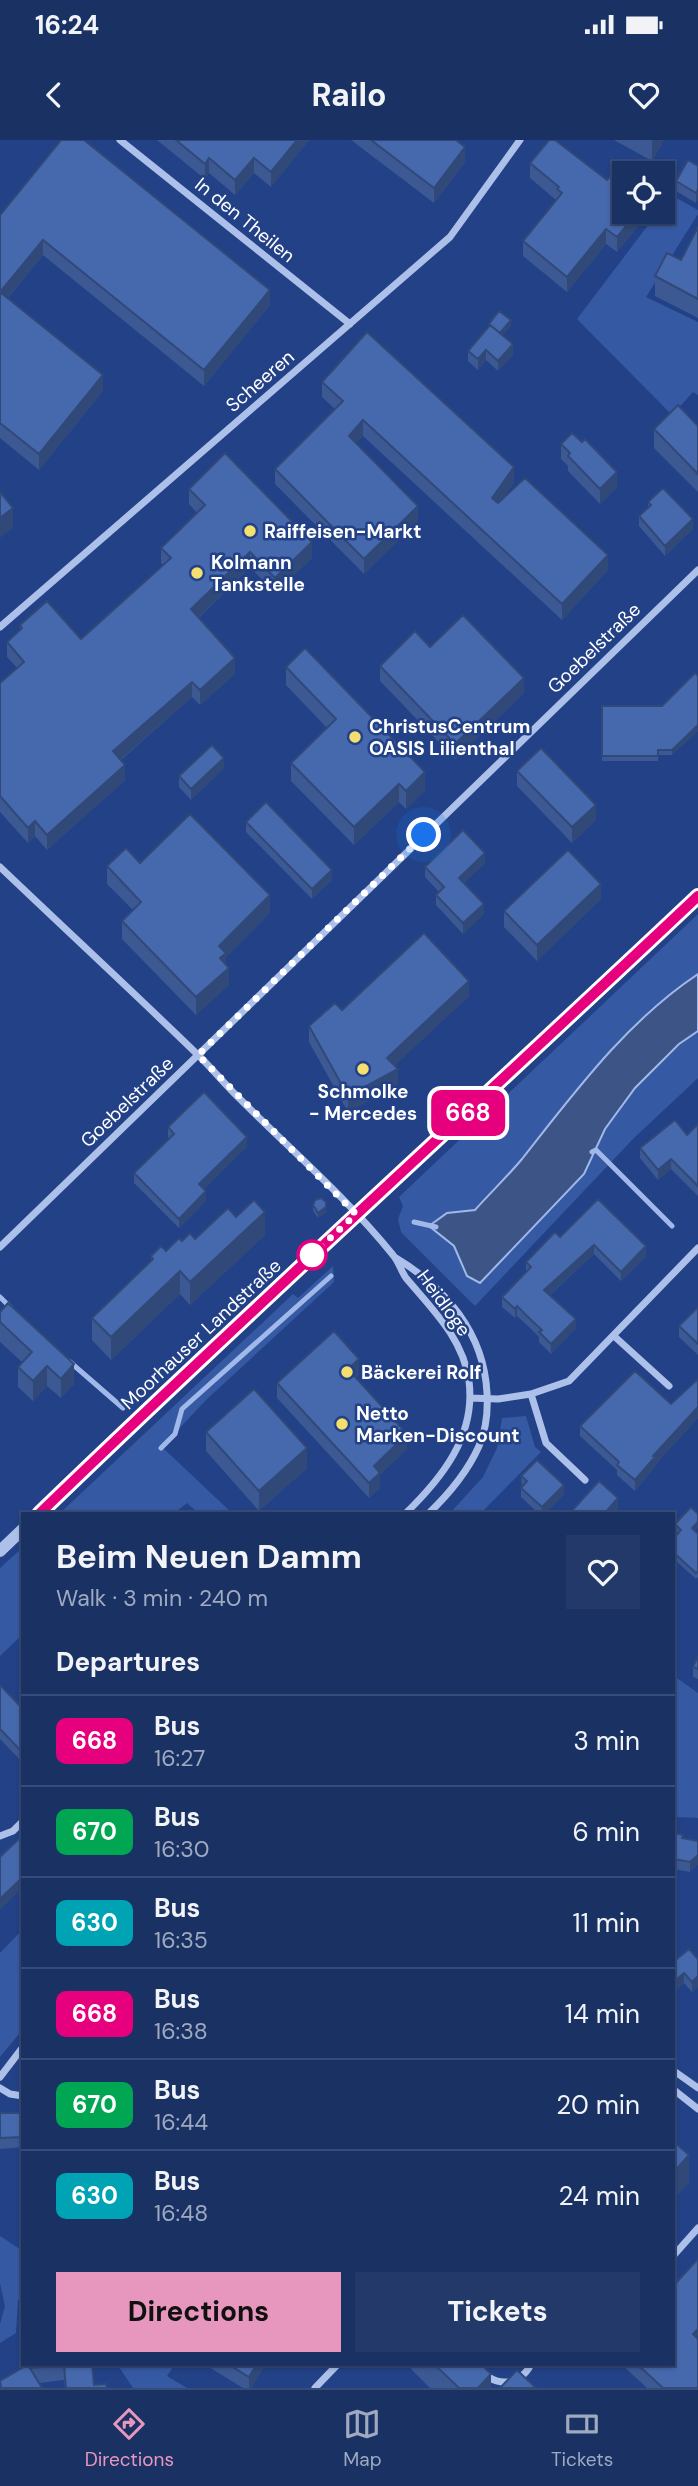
<!DOCTYPE html>
<html lang="en">
<head>
<meta charset="utf-8">
<style>
  body { margin:0; font-family:"DM Sans",sans-serif; background:#23396a; color:#f1f3f6; height:100vh; display:flex; flex-direction:column; font-size:26px; white-space:nowrap }
  * { box-sizing:border-box; margin:0 }
  p { font-size:23px; color:#9fa9bf }
  .icon { flex:none; width:38px; height:38px; fill:none; stroke:currentColor; stroke-width:2; stroke-linecap:round; stroke-linejoin:round }
  .map { position:relative; flex:1; overflow:hidden }
  .side { position:absolute; left:21px; top:1372px; width:654px; height:854px; display:flex; flex-direction:column; background:#1a3164; border-radius:0px; box-shadow:0 2px 5px #0004,0 0 0 2px #384c78 }
  .side>* { flex:none }
  .badge { padding:0 14px; border-radius:10px; font-size:24px; line-height:46px }
  .fabs { position:absolute; left:612px; top:21px; display:grid; gap:14px }
  .fabs a { display:grid; place-items:center; width:63px; height:63px; border-radius:0px; background:#1a3164; box-shadow:0 2px 5px #0004,0 0 0 2px #384c78; font-size:35px }
  .you { position:absolute; width:35px; height:35px; margin:-18px; border:5px solid #fff; border-radius:50%; background:#1a73e8; box-shadow:0 0 0 10px #1a73e833 }
  .map>.badge { position:absolute; translate:-50% -50%; box-shadow:0 0 0 4px #fff }
  h2 { padding:0 35px; font-size:26px; line-height:63px }
  .round { display:grid; place-items:center; flex:none; width:74px; height:74px; border-radius:0px; background:#23396a }
  .overview { display:flex; align-items:center; justify-content:space-between; height:119px; padding:0 35px }
  h1 { font-size:33px; font-weight:700; line-height:52px }
  .primary-button { display:flex; gap:14px; margin-top:auto; padding:14px 35px }
  .primary-button a { flex:1; height:80px; border-radius:0px; background:#e797bd; color:#111; font-size:28px; font-weight:700; line-height:80px; text-align:center }
  .primary-button a+a { background:#23396a; color:#f1f3f6 }
  ul { padding:0; list-style:none }
  li { display:flex; align-items:center; gap:21px; height:91px; padding:0 35px; border-top:2px solid #384c78 }
  li div { flex:1 }
  li b { display:block; font-size:26px }
  li em { font-style:normal }
  li .badge { min-width:77px; font-weight:700; text-align:center }
  .status { display:flex; justify-content:space-between; align-items:center; height:49px; padding:0 35px; background:#1a3164; direction:ltr }
  .status svg { height:19px; fill:currentColor }
  header { display:flex; justify-content:space-between; align-items:center; height:91px; padding:0 35px; background:#1a3164; font-size:32px; font-weight:700 }
  .dock { display:flex; justify-content:space-around; align-items:center; height:98px; border-top:2px solid #384c78; background:#1a3164; font-size:19px; color:#9fa9bf }
  .dock a { display:grid; justify-items:center; gap:4px }
  .dock .active { color:#e797bd }
  .map>svg:first-child { display:block }
</style>
</head>
<body>
<div class="status"><b>16:24</b><svg viewBox="0 0 49 12"><path d="M0 12V9h3v3zM5 12V6h3v6zM10 12V3h3v9zM15 12V0h3v12zM26 1h20v11H26zM47 4h2v5h-2z"/></svg></div>
<header><svg class="icon" aria-label="back" viewBox="0 0 24 24"><path d="M15 5l-7 7 7 7"/></svg>Railo<svg class="icon" aria-label="heart" viewBox="0 0 24 24"><path d="M12 20l-8-8c-3-5 5-10 8-4 3-6 11-1 8 4z"/></svg></header>
<div class="map">
<svg width="698" height="2248" viewBox="0 0 698 2248">
  <rect width="100%" height="100%" fill="#224186"/>
  <path fill="#3659a3" d="M671,55L698,70V74L646,157L698,182V255L693,252L672,275L577,179L658,72H663V65Z
    M698,774V834C627,881 575,954 521,1019C507,1037 490,1053 474,1070L447,1073L429,1086L454,1106L467,1136L480,1142L584,1034L605,989L635,948L679,904L698,891V938L633,999L475,1166L401,1092L398,1079L403,1066L399,1057Z
    M333,1126L334,1142L206,1260L162,1307L233,1374H199L187,1363L173,1374H59L293,1154L298,1158Z
    M526,1276L535,1307L541,1312L480,1374H449L483,1337L497,1308L502,1278Z
    M23,1407V1494L0,1516V1428Z
    M674,1536L698,1553V1678L674,1677Z
    M23,1789V1889L0,1917V1813Z
    M0,2096L23,2111V2160H18L16,2193L0,2203V2184L5,2166L0,2143Z
    M117,2224H175L167,2236L187,2248H133Z"/>
  <path fill="#3d5487" stroke="#a0b9ea" stroke-width="2" d="M698,834V891L679,904L635,948L605,989L584,1034L480,1143L467,1136L454,1106L429,1086L447,1073L475,1070C490,1053 507,1037 522,1019C574,953 627,881 698,834Z"/>
  <g fill="none" stroke-linecap="round" stroke-linejoin="round">
    <path stroke="#a0b9ea" stroke-width="5" d="M592,1012L596,1010L672,1086
      M414,1082L436,1087
      M0,1157L11,1168
      M70,1222L123,1268
      M161,1308L175,1294L182,1269L331,1136"/>
    <path stroke="#acc0e9" stroke-width="7" d="M120,0L350,184
      M0,487L450,97L520,0
      M0,727C65,789 132,851 197,914C212,928 225,945 241,960C292,1011 348,1059 393,1115C399,1122 401,1131 406,1138C432,1169 463,1198 469,1241C476,1296 442,1338 405,1374
      M0,1107L698,430
      M396,1118C446,1148 484,1193 487,1253C488,1270 486,1290 479,1306C467,1333 449,1354 428,1374
      M614,1196L669,1246
      M531,1254L546,1303L585,1340
      M470,1258L498,1259L531,1254L569,1241L698,1108
      M0,1696L13,1691L23,1681
      M674,1931L698,1948
      M0,1937L23,1907
      M0,1948L10,1954L23,1956
      M674,1950L698,1969
      M674,2115L698,2088
      M478,2224C489,2248 520,2248 531,2224
      M315,2248L338,2224"/>
    <path stroke="#acc0e9" stroke-width="12" d="M39,1374C257,1166 479,963 698,756
      M0,1411L23,1389"/>
  </g>
  <path fill="#3c5994" d="M157,0H309L271,47L254,33L235,55L209,33L205,39Z
    M351,0H456L465,22L434,63Z
    M614,0H664L652,21Z
    M530,23L625,72H641V83L617,112L606,104L567,152L523,116V101L556,60L530,38Z
    M698,26V60L696,63L676,51V41Z
    M0,75L270,165L204,246L43,115L8,158L103,251L39,330L0,298Z
    M698,87V178L655,156V136L681,120Z
    M489,184L511,186L502,195L513,215L498,231L486,220L478,230L468,221V211L489,186Z
    M322,242L514,343L500,362L608,430L562,480L363,296L356,303L418,381L364,434L275,344V329L335,269L322,257Z
    M698,286V352L654,308V289Z
    M561,304L617,347L600,364L568,331V326L561,319Z
    M189,349L312,418L275,453L250,427L199,478L235,534L200,565L192,557L121,620L125,640L47,710L35,696L28,703L0,672V543L17,528L7,517V502L20,491V485L81,499L163,425L161,423V408L197,373L189,364Z
    M648,362L693,389L665,416L639,386V376L648,367Z
    M430,507L524,553L455,619L380,541V526Z
    M286,527L425,650L406,669L399,662L354,705L291,641V623L327,588L286,545Z
    M698,536V591L672,615H658V621H602V566H662Z
    M224,628L191,660L179,647V636Z
    M517,631L596,680L572,703L517,646Z
    M246,682L332,740L312,759L246,692Z
    M140,723L270,773L226,817V824L229,845L196,875L122,799V781L133,770L107,744V726Z
    M485,723L464,743L484,774L463,794L436,765V755L439,752L425,737V727Z
    M601,759L537,821L504,787V771Z
    M469,856L394,926L398,944L348,972L309,902V886L342,870Z
    M698,984V1056L671,1029L658,1040L640,1018V1008L687,995Z
    M168,987L247,1006L204,1049L206,1061L179,1088L134,1043V1033L169,998L168,997Z
    M313,1065L326,1072L318,1078L313,1071Z
    M236,1077L265,1095L190,1165L180,1154L111,1220L92,1200V1178L151,1121V1116L166,1111L195,1099Z
    M560,1097L646,1116L621,1141L594,1114L550,1155L576,1188L551,1214L539,1202V1197L529,1187L517,1176L515,1178L502,1167V1157L526,1132V1122Z
    M698,1167V1215L679,1197V1186Z
    M0,1172L74,1244L61,1258L47,1246L33,1261L18,1247V1227L22,1222L0,1202Z
    M359,1234L356,1237L407,1309L380,1335V1348L369,1358L277,1258V1243Z
    M698,1239V1278L655,1325V1327L635,1351L617,1335V1330L580,1296V1286L671,1264Z
    M206,1292L307,1328L259,1371L206,1311Z
    M521,1336L564,1354L545,1374H539L521,1357V1348L522,1347Z
    M698,1374V1387L695,1391L698,1394V1437L696,1439L674,1419V1398L678,1393L675,1390V1384Z
    M23,1516V1533L20,1530V1520Z
    M698,1516V1539L693,1537V1527Z
    M0,1545L23,1569V1623L0,1599Z
    M674,1693L683,1698L698,1701V1724L690,1732L674,1729Z
    M674,1816L677,1819H698V1847L692,1852L684,1843L674,1852Z
    M0,1973H23V2007L0,2009Z
    M29,2224H92L94,2245L107,2248H65L64,2240L39,2243L42,2248H0V2241Z
    M204,2224H266L251,2248H243Z
    M411,2224H481L491,2248H430L411,2229Z
    M621,2224H674L698,2248H647Z"/>
  <path fill="#314978" d="M297,0H309L271,47V32Z
    M652,0H664L652,21Z
    M465,7V22L434,63V48Z
    M209,18V33L205,39V24Z
    M254,18V33L235,55V40Z
    M698,49V60L696,63V53Z
    M638,72H641V83L617,112V97Z
    M606,89V104L567,152V137Z
    M43,100V115L0,167V152Z
    M270,150V165L204,246V230Z
    M511,180V186L500,198V193Z
    M513,204V215L498,231V221Z
    M486,210V220L478,230V219Z
    M103,235V251L39,330V314Z
    M363,280V296L349,311V296Z
    M514,327V343L492,373V358Z
    M617,332V347L600,364V349Z
    M418,366V381L364,434V419Z
    M13,368V388L0,398V378Z
    M693,379V389L665,416V406Z
    M312,402V418L275,453V438Z
    M250,412V427L191,485V469Z
    M608,415V430L562,480V464Z
    M235,518V534L200,565V550Z
    M524,538V553L455,619V604Z
    M192,542V557L113,626V611Z
    M698,585V591L672,615V610Z
    M224,618V628L191,660V649Z
    M125,625V640L47,710V695Z
    M425,632V650L406,669V651Z
    M399,644V662L354,705V687Z
    M596,665V680L572,703V687Z
    M35,681V696L28,703V688Z
    M485,713V723L459,748V738Z
    M332,730V740L312,759V749Z
    M601,744V759L537,821V805Z
    M270,755V773L226,817V831L220,836L219,806Z
    M484,764V774L463,794V783Z
    M229,828V845L196,875V857Z
    M469,841V856L387,933V918Z
    M398,929V944L348,972V956Z
    M247,997V1006L199,1054V1044Z
    M671,1019V1029L658,1040V1030Z
    M206,1051V1061L179,1088V1079Z
    M326,1067V1072L318,1078V1073Z
    M265,1072V1095L190,1165V1142Z
    M594,1105V1114L544,1160V1150Z
    M646,1106V1116L621,1141V1132Z
    M180,1131V1154L111,1220V1197Z
    M517,1166V1176L515,1178V1169Z
    M576,1179V1188L551,1214V1204Z
    M359,1219V1234L348,1244V1229Z
    M74,1224V1244L61,1258V1239Z
    M47,1226V1246L33,1261V1241Z
    M698,1267V1278L655,1325V1327L635,1351V1340L653,1316Z
    M407,1294V1309L380,1335V1348L369,1358V1343L374,1326Z
    M307,1308V1328L259,1371V1351Z
    M564,1345V1354L545,1374H542V1367Z
    M618,1358V1371L616,1374H604Z
    M698,1382V1387L692,1394V1388Z
    M698,1715V1724L690,1732V1722Z
    M23,1737V1747L0,1770V1759Z
    M684,1833V1843L674,1852V1842Z
    M698,1836V1847L692,1852V1842Z
    M689,2015V2043L674,2059V2032Z
    M698,2189V2204L693,2194Z
    M257,2224H266L251,2248H249V2237Z
    M491,2234V2248H478Z"/>
  <path fill="#4668ac" stroke="#314978" stroke-width="2" d="M61,0H84L270,150L204,230L43,100L0,152L103,235L39,314L0,283V75Z
    M176,0H297L271,32L254,18L235,40L209,18L205,24Z
    M371,0H456L465,7L434,48Z
    M549,0H555L607,40L616,30L625,37V46L620,51L625,54V72H638L617,97L606,89L567,137L523,101L562,53L557,49L559,47L530,23Z
    M688,20L698,26V49L696,53L676,41Z
    M698,87V159L655,136L667,113L681,120Z
    M499,171L511,180L500,193L489,184Z
    M490,185L513,204L498,221L486,210L478,219L468,211Z
    M367,192L514,327L492,358L498,363L525,338L608,415L562,464L363,280L349,296L418,366L364,419L275,329L343,261L322,242Z
    M678,265L698,286V334L654,289Z
    M572,293L582,302L585,299L617,332L600,349L568,316L570,313L561,304Z
    M225,313L312,402L275,438L250,412L191,469L235,518L200,550L192,542L113,611L125,625L47,695L35,681L28,688L0,656V543L24,522L7,502L22,488L20,485L47,461L81,499L171,418L161,408L205,365L189,349Z
    M663,348L693,379L665,406L639,376L651,365L648,362Z
    M0,352L13,368L0,378Z
    M463,475L524,538L455,604L380,526L415,491L430,507Z
    M305,508L425,632L406,651L399,644L354,687L291,623L336,579L286,527Z
    M695,533L698,536V585L672,610H658V616H602V566H662Z
    M212,605L224,618L191,649L179,636Z
    M541,608L596,665L572,687L517,631Z
    M266,662L332,730L312,749L246,682Z
    M190,674L270,755L219,806L226,813L220,818L229,828L196,857L122,781L141,762L107,726L126,708L140,723Z
    M463,690L485,713L459,738L484,764L463,783L436,755L444,747L425,727Z
    M568,710L601,744L537,805L504,771Z
    M424,793L469,841L387,918L398,929L348,956L309,886L335,863L342,870Z
    M204,952L247,997L199,1044L206,1051L179,1079L134,1033L174,994L168,987Z
    M675,980L687,995L698,984V1046L671,1019L658,1030L640,1008Z
    M321,1058L326,1062V1067L318,1073L313,1065L315,1060Z
    M598,1059L646,1106L621,1132L594,1105L544,1150L576,1179L551,1204L539,1192L542,1190L529,1178L517,1166L515,1169L502,1157L531,1127L526,1122L555,1092L560,1097Z
    M254,1060L265,1072L190,1142L180,1131L111,1197L92,1178L153,1119L151,1116L161,1106L166,1111L179,1098L182,1101L190,1093L195,1099L228,1068L236,1077Z
    M8,1163L74,1224L61,1239L47,1226L33,1241L18,1227L32,1212L0,1182V1172Z
    M698,1167V1204L679,1186Z
    M334,1191L359,1219L348,1229L407,1294L374,1326L380,1333L369,1343L277,1243Z
    M635,1231L671,1264L698,1239V1267L653,1316L655,1317L635,1340L617,1325L619,1322L580,1286Z
    M254,1249L307,1308L259,1351L206,1292Z
    M537,1320L564,1345L542,1367L521,1348L527,1341L521,1336Z
    M599,1341L618,1358L604,1374H569Z
    M691,1367L698,1374V1382L692,1388L698,1394V1431L696,1433L674,1413V1398L681,1390L675,1384Z
    M698,1516V1529L693,1527Z
    M0,1545L23,1569V1613L0,1589Z
    M674,1693L683,1695L682,1698L698,1701V1715L690,1722L674,1719Z
    M23,1695V1737L0,1759V1717Z
    M689,1809L698,1819V1836L692,1842L684,1833L674,1842V1816L677,1819Z
    M0,1973H23V1997L0,1998Z
    M674,2002L689,2015L674,2032Z
    M698,2119V2189L693,2194L698,2199V2248H663L637,2224H674V2145Z
    M29,2224H92L94,2245L106,2244L107,2248H66L64,2225L30,2228L42,2248H1L0,2241Z
    M228,2224H257L249,2237Z
    M434,2224H481L491,2234L478,2248H459Z
    M517,2230L536,2248H500Z"/>
  <g fill="none" stroke-linecap="round" stroke-linejoin="round">
    <g stroke="#fff" stroke-width="16">
      <path id="line" d="M39,1374C255,1165 479,963 698,756"/>
    </g>
    <use href="#line" stroke="#e6007e" stroke-width="10"/>
    <path stroke="#fff" stroke-width="7" stroke-dasharray="0 12.6" d="M312,1115L356,1074L198,915L424,695"/>
  </g>
  <g fill="#f5df6e" stroke="#224186" stroke-width="2.5">
    <circle cx="250" cy="391" r="7"/>
    <circle cx="197" cy="433" r="7"/>
    <circle cx="355" cy="597" r="7"/>
    <circle cx="363" cy="929" r="7"/>
    <circle cx="347" cy="1232" r="7"/>
    <circle cx="342" cy="1284" r="7"/>
  </g>
  <circle fill="#fff" stroke="#e6007e" stroke-width="3.5" cx="312" cy="1115" r="14"/>
  <g text-anchor="middle" dominant-baseline="central" stroke-width="5" stroke-linejoin="round" paint-order="stroke">
    <g font-size="19" fill="#fff" stroke="#224186">
      <text transform="translate(245 80) rotate(39)">In den Theilen</text>
      <text transform="translate(260 241) rotate(-41)">Scheeren</text>
      <text transform="translate(594 508) rotate(-44)">Goebelstraße</text>
      <text transform="translate(127 962) rotate(-44)">Goebelstraße</text>
      <text transform="translate(444 1163) rotate(54)">Heidloge</text>
      <text transform="translate(201 1194) rotate(-43)">Moorhauser Landstraße</text>
    </g>
    <g font-size="19" font-weight="bold" fill="#fff" stroke="#224186" text-anchor="start">
      <text x="264" y="391">Raiffeisen-Markt</text>
      <text x="211" y="422">Kolmann<tspan x="211" dy="22">Tankstelle</tspan></text>
      <text x="369" y="586">ChristusCentrum<tspan x="369" dy="22">OASIS Lilienthal</tspan></text>
      <text x="363" y="951" text-anchor="middle">Schmolke<tspan x="363" dy="22">- Mercedes</tspan></text>
      <text x="361" y="1232">Bäckerei Rolf</text>
      <text x="356" y="1273">Netto<tspan x="356" dy="22">Marken-Discount</tspan></text>
    </g>
  </g>
</svg>
<div class="fabs">
<a><svg class="icon" aria-label="locate" viewBox="0 0 24 24"><circle cx="12" cy="12" r="6"/><path d="M12 2v4M12 18v4M2 12h4M18 12h4"/></svg></a>
</div>
<div class="you" style="left:424px;top:695px"></div>
<b class="badge" style="left:468px;top:973px;background:#e6007e;color:#fff">668</b>
<section class="side">
<div class="overview"><div><h1>Beim Neuen Damm</h1><p>Walk · 3 min · 240 m</p></div><a class="round"><svg class="icon" aria-label="heart" viewBox="0 0 24 24"><path d="M12 20l-8-8c-3-5 5-10 8-4 3-6 11-1 8 4z"/></svg></a></div>
<h2>Departures</h2>
<ul>
<li><span class="badge" style="background:#e6007e;color:#fff">668</span><div><b>Bus</b><p>16:27</p></div><em>3 min</em></li>
<li><span class="badge" style="background:#00a651;color:#fff">670</span><div><b>Bus</b><p>16:30</p></div><em>6 min</em></li>
<li><span class="badge" style="background:#00a3b4;color:#fff">630</span><div><b>Bus</b><p>16:35</p></div><em>11 min</em></li>
<li><span class="badge" style="background:#e6007e;color:#fff">668</span><div><b>Bus</b><p>16:38</p></div><em>14 min</em></li>
<li><span class="badge" style="background:#00a651;color:#fff">670</span><div><b>Bus</b><p>16:44</p></div><em>20 min</em></li>
<li><span class="badge" style="background:#00a3b4;color:#fff">630</span><div><b>Bus</b><p>16:48</p></div><em>24 min</em></li>
</ul>
<div class="primary-button"><a>Directions</a><a>Tickets</a></div>
</section>
</div>
<nav class="dock">
<a class="active"><svg class="icon" aria-label="directions" viewBox="0 0 24 24"><path d="M12 3l9 9-9 9-9-9zM9 14v-3h6M13 9l2 2-2 2"/></svg>Directions</a>
<a><svg class="icon" aria-label="map" viewBox="0 0 24 24"><path d="M3 6l6-2 6 2 6-2v14l-6 2-6-2-6 2zM9 4v14M15 6v14"/></svg>Map</a>
<a><svg class="icon" aria-label="tickets" viewBox="0 0 24 24"><path d="M3 7h18v10H3zM15 7v10"/></svg>Tickets</a>
</nav>
</body>
</html>
